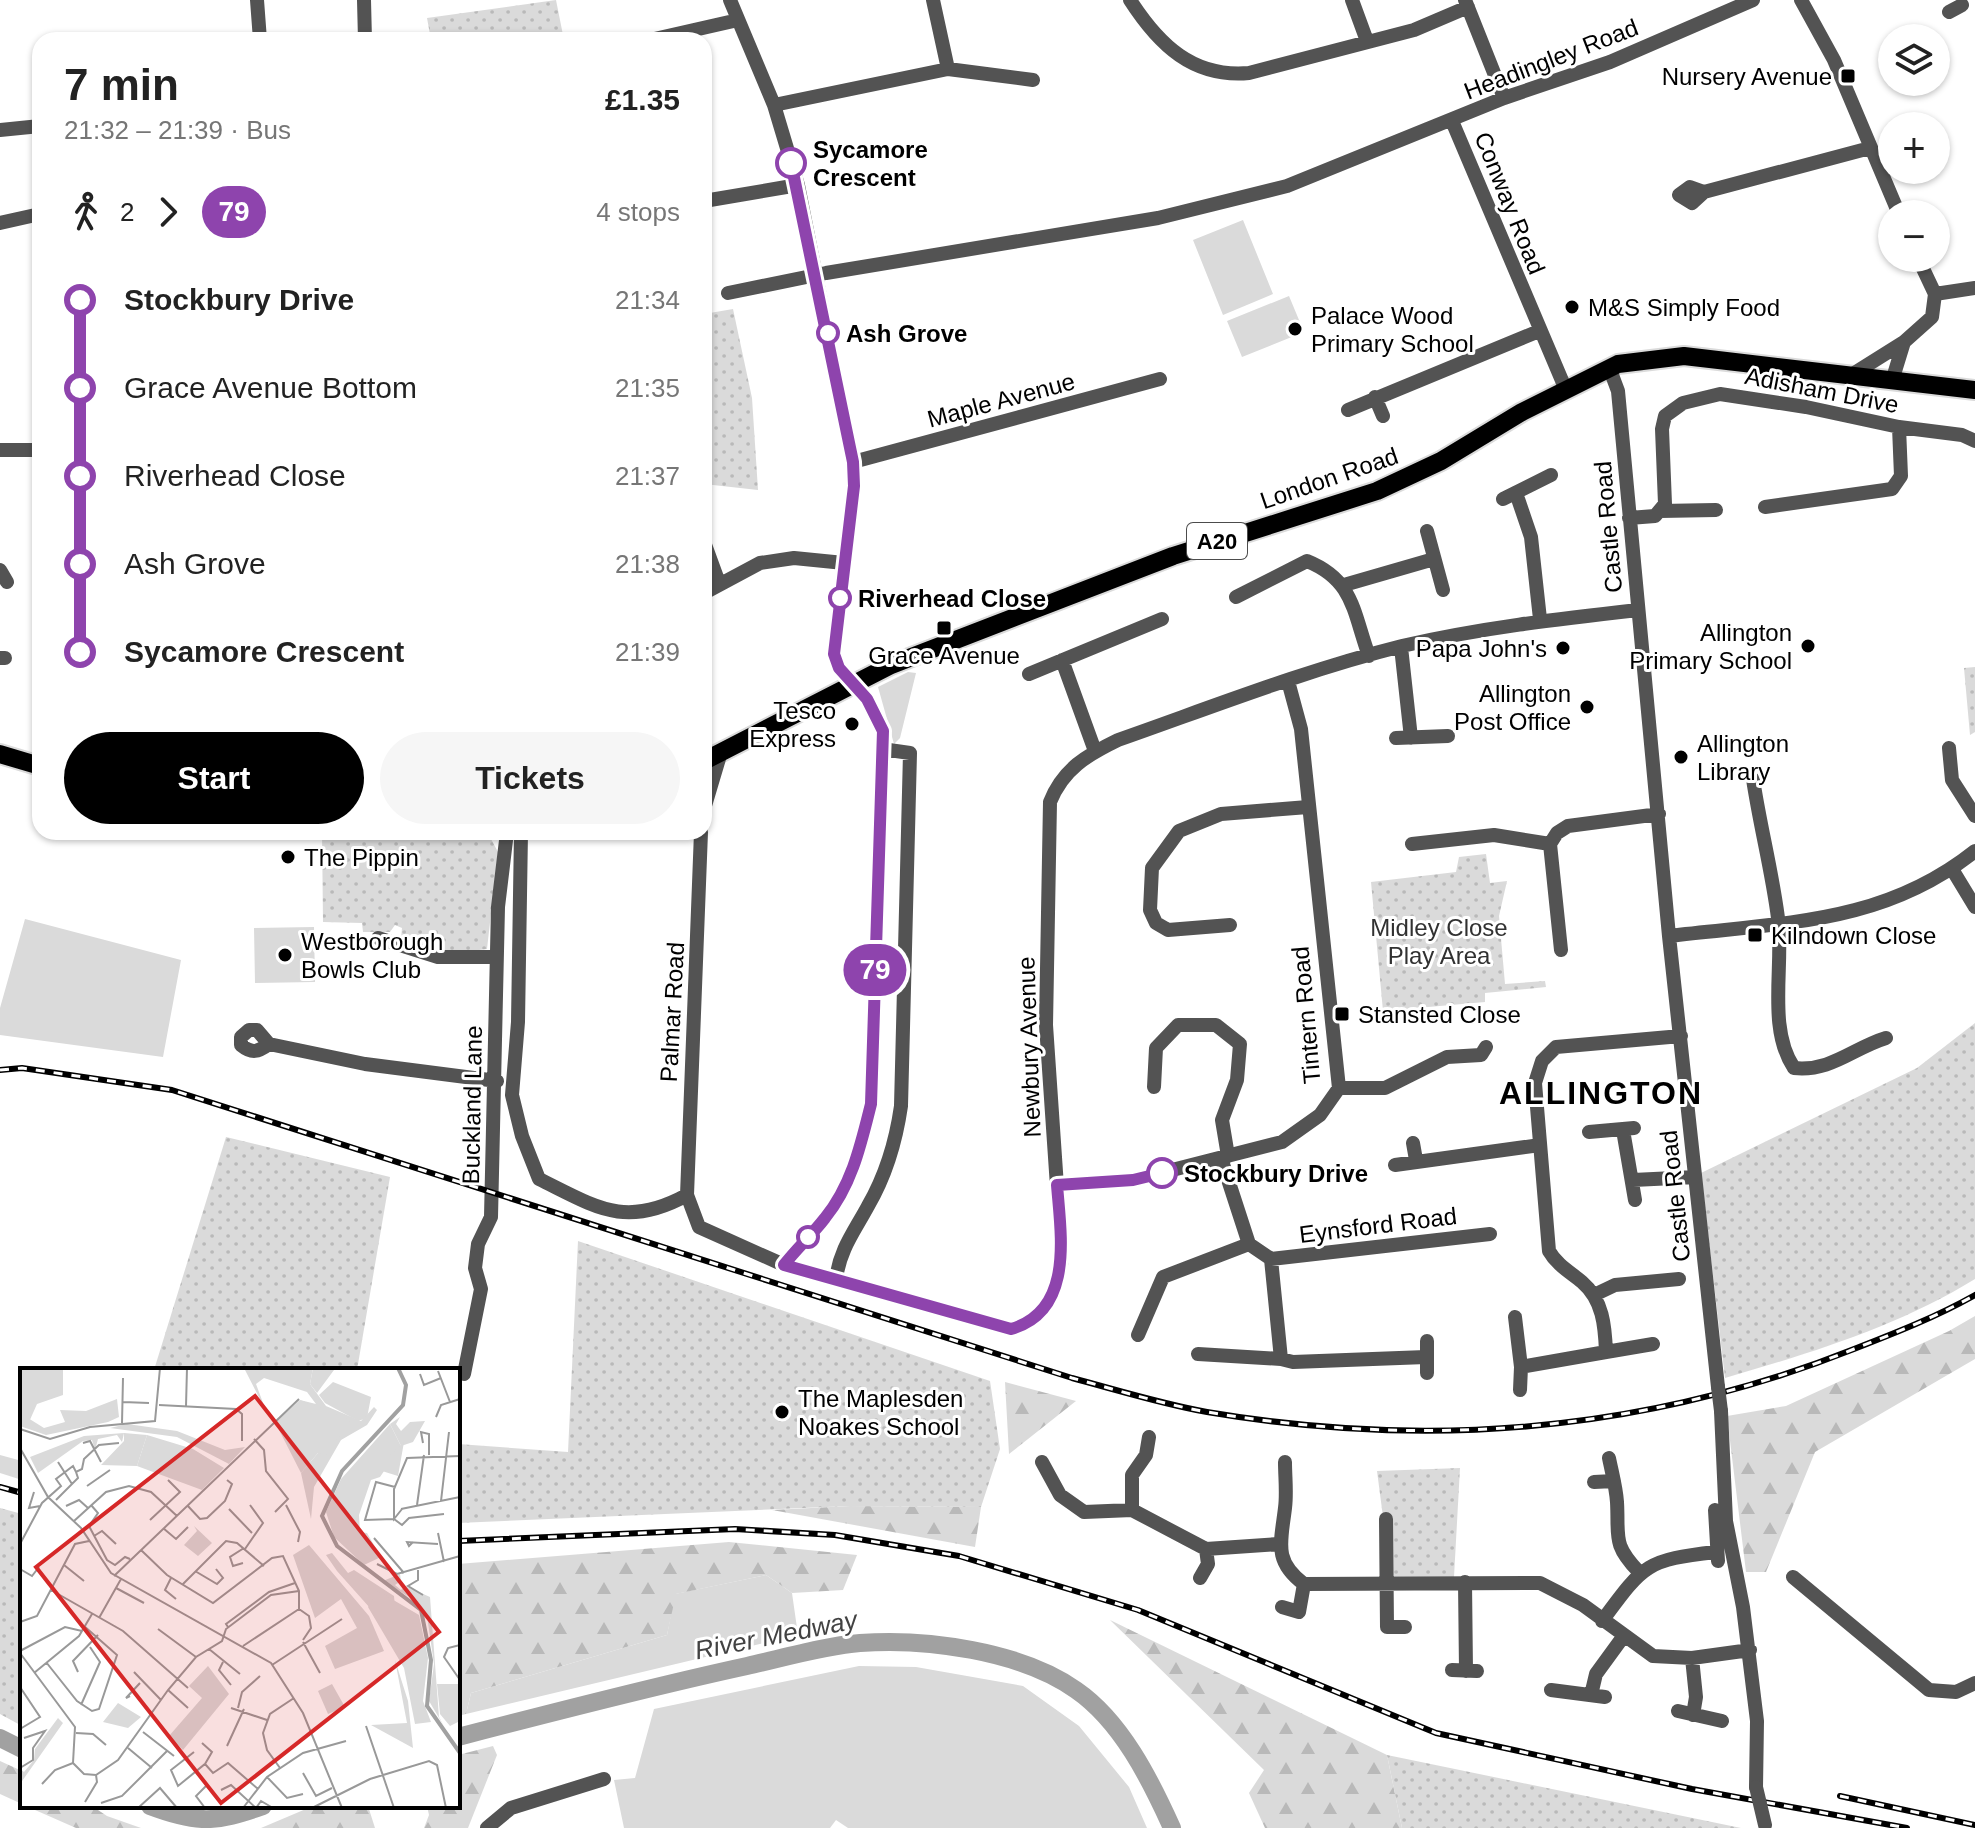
<!DOCTYPE html>
<html lang="en">
<head>
<meta charset="utf-8">
<style>
  body { margin:0; font-family:Helvetica,sans-serif; background:#f6f6f6; color:#222; height:100vh; display:flex; flex-direction:column; font-size:30px; white-space:nowrap }
  * { box-sizing:border-box; margin:0 }
  p { font-size:26px; color:#767676 }
  .icon { flex:none; width:44px; height:44px; fill:none; stroke:currentColor; stroke-width:2; stroke-linecap:round; stroke-linejoin:round }
  .map { position:relative; flex:1; overflow:hidden }
  .panel { position:absolute; left:32px; top:32px; width:680px; height:808px; display:flex; flex-direction:column; background:#fff; border-radius:24px; box-shadow:0 2px 6px #0004 }
  .panel>* { flex:none }
  .badge { padding:0 16px; border-radius:26px; font-size:28px; line-height:52px }
  .fabs { position:absolute; left:1878px; top:24px; display:grid; gap:16px }
  .fabs a { display:grid; place-items:center; width:72px; height:72px; border-radius:50%; background:#fff; box-shadow:0 2px 6px #0004; font-size:40px }
  .map>.badge { position:absolute; translate:-50% -50%; box-shadow:0 0 0 4px #fff }
  .legs { display:flex; align-items:center; gap:12px; height:88px; padding:0 32px; font-size:26px }
  .legs p { margin-inline-start:auto }
  .headline { display:flex; align-items:center; justify-content:space-between; height:136px; padding:0 32px }
  h1 { font-size:44px; font-weight:700; line-height:60px }
  .primary-button { display:flex; gap:16px; margin-top:auto; padding:16px 32px }
  .primary-button a { flex:1; height:92px; border-radius:48px; background:#000; color:#fff; font-size:32px; font-weight:700; line-height:92px; text-align:center }
  .primary-button a+a { background:#f6f6f6; color:#222 }
  ul { padding:0 32px; list-style:none }
  li { display:flex; align-items:center; gap:28px; height:88px; font-size:30px }
  li i { display:grid; place-items:center; width:12px; height:100%; margin:0 10px; background:currentColor }
  li i::after { content:''; width:20px; height:20px; margin:-10px; border:6px solid; border-radius:50%; background:#fff }
  li p { margin-inline-start:auto }
  li:first-child i { background:linear-gradient(#0000 50%,currentColor 0) }
  li:last-child i { background:linear-gradient(currentColor 50%,#0000 0) }
  .map>svg:first-child { display:block }
</style>
</head>
<body>
<div class="map">
<svg width="1975" height="1828" viewBox="0 0 1975 1828">
  <defs>
    <pattern id="forest-firs" width="22" height="20" patternUnits="userSpaceOnUse" patternTransform="scale(2)"><rect width="22" height="20" fill="#dadada"/><path d="M5 1l3.5 6h-7zM16 11l3.5 6h-7z" fill="#b9b9b9"/></pattern>
    <pattern id="park-dots" width="8" height="8" patternUnits="userSpaceOnUse" patternTransform="scale(2)"><rect width="8" height="8" fill="#dadada"/><path d="M2 2h.1M6 6h.1" fill="none" stroke="#b9b9b9" stroke-width="1.8" stroke-linecap="round"/></pattern>
  </defs>
  <rect width="100%" height="100%" fill="#fff"/>
  <path fill="#dadada" d="M1243,220L1273,294L1223,315L1193,240Z
    M1289,296L1304,332L1242,357L1227,321Z
    M908,672L916,673L900,738L894,744L878,687Z
    M25,919L181,960L163,1057L0,1035V1008Z
    M314,927L315,982L255,983L254,928Z
    M766,1575L792,1593L798,1635L466,1714L471,1693L667,1635L675,1594Z
    M859,1666L916,1667L1023,1686L1079,1726L1129,1787L1147,1828H848L836,1820L830,1828H624L614,1780L635,1778L654,1709Z"/>
  <path fill="url(#forest-firs)" d="M1975,1316V1359L1815,1452L1766,1572H1746L1727,1416L1786,1406L1949,1331Z
    M1005,1382L1076,1401L1009,1454Z
    M0,1455L22,1461V1480L0,1473Z
    M850,1506L981,1507L975,1547L772,1510Z
    M729,1542L857,1555L843,1590L792,1593L766,1575L676,1594L667,1635L471,1693L466,1714L458,1716V1564Z
    M1110,1620L1387,1755L1402,1828H1265L1249,1793L1264,1770Z
    M493,1746L497,1755L468,1828H424L429,1815L427,1806H458V1755Z
    M0,1761L22,1771V1804L0,1794Z
    M26,1806H92L107,1816L141,1828H76Z
    M313,1806H368L375,1828H261Z"/>
  <path fill="url(#park-dots)" d="M556,0L564,40H431L427,18Z
    M733,309L752,398L758,490L704,484V314Z
    M1975,667V732L1970,735L1964,668Z
    M322,832L491,839L498,852L487,949L447,954L401,938L402,928L395,925L390,932H363L362,923L323,922Z
    M1486,854L1490,883L1507,881L1499,916L1505,984L1545,981L1546,987L1485,993V1002L1383,1011L1371,882L1456,872L1459,857Z
    M1975,1023V1279C1899,1326 1811,1353 1725,1378L1701,1173L1917,1068Z
    M226,1137L390,1177L357,1370H154Z
    M578,1241L990,1381L1000,1449L981,1507L850,1506L458,1523V1444L568,1452Z
    M1460,1468L1454,1577L1391,1578L1377,1471Z
    M0,1508L22,1514V1726L0,1714Z
    M1387,1755L1741,1828H1402Z"/>
  <g fill="none" stroke-linecap="round" stroke-linejoin="round">
    <path stroke="#a1a1a1" stroke-width="18" d="M458,1737C554,1712 650,1687 747,1666C783,1658 823,1646 860,1643C926,1638 1021,1651 1076,1690C1121,1721 1150,1779 1172,1828
      M0,1738L22,1749
      M150,1806C198,1824 215,1823 263,1806"/>
    <g stroke="#dbdbdb" stroke-width="22">
      <path id="major" d="M0,754L40,766
        M704,761L891,665L1173,556L1377,491L1441,461L1522,412L1618,364L1684,356L1975,390"/>
    </g>
    <path stroke="#535353" stroke-width="14" d="M257,0L260,40
      M364,0L365,40
      M730,0L774,105L798,185L853,462L854,486L834,654L839,668L867,699L883,731L871,1104C861,1144 852,1185 825,1218C813,1235 797,1248 784,1265
      M933,0L948,69
      M1130,0C1159,45 1193,78 1249,73L1414,30L1468,7
      M1352,0L1367,41
      M1465,0L1504,98
      M1801,0L1834,60L1899,214
      M1949,12L1962,5
      M650,40L738,20
      M774,105L948,69L1033,80
      M1452,121L1566,390
      M0,130L40,126
      M1704,192L1690,187L1679,195L1692,203L1704,192L1870,148
      M704,201L798,185
      M0,223L40,214
      M728,293L826,273L1158,218L1287,186L1504,98L1610,62L1753,0
      M1935,294L1975,288
      M1609,367L1618,391L1669,936L1718,1387
      M1853,374L1904,342L1932,317L1935,294L1918,258
      M1892,381L1904,342
      M1375,397L1383,416
      M1348,410L1539,331
      M0,450H40
      M853,462L1160,379
      M1516,493L1531,537L1540,619
      M1503,499L1551,475
      M1765,507L1892,489L1901,476L1899,427
      M1660,511L1716,510
      M1629,518L1655,516L1665,504L1662,429L1665,416L1683,403L1720,394L1806,407L1899,427L1962,435L1975,441
      M1427,531L1443,590
      M704,542L719,583
      M0,570L7,582
      M1344,585L1434,559
      M704,593L760,563L794,558L844,563
      M1236,597L1307,561C1354,580 1353,612 1369,656
      M1401,647L1411,738
      M0,658H5
      M1062,660L1095,751
      M1029,674L1162,619
      M1396,738L1448,736
      M1949,748L1952,780L1975,816
      M1753,779C1760,826 1772,871 1778,918C1784,966 1767,1028 1794,1068C1831,1072 1853,1048 1886,1038
      M704,809L721,752
      M521,832L518,1022L512,1095L522,1136L539,1179C596,1207 625,1229 687,1195
      M701,832L687,1195L699,1227L784,1265L1011,1329C1045,1320 1056,1292 1062,1260L1046,1025L1050,802C1063,769 1087,755 1118,740C1212,707 1306,670 1402,646C1480,628 1558,619 1638,610
      M1412,844L1494,835L1550,844
      M1952,869L1975,907
      M1230,925L1168,930L1156,923L1150,910L1152,868L1179,831L1221,814L1308,807
      M1669,936C1782,922 1882,925 1975,851
      M378,938L438,957H496
      M1561,950L1550,844L1557,833L1568,826L1659,814
      M249,1030H257L269,1044C258,1052 252,1054 241,1045V1037Z
      M269,1044L365,1064L497,1081
      M1154,1087L1156,1048L1178,1025H1216L1240,1044L1237,1080L1222,1120L1228,1156
      M1339,1088H1385L1447,1057L1481,1055L1486,1047
      M1623,1130L1635,1200
      M1589,1132L1634,1128
      M1413,1143L1416,1160
      M1221,1158L1249,1244L1271,1259L1281,1359L1293,1362L1426,1357
      M1395,1165L1540,1145
      M1633,1180L1695,1177
      M1057,1185L1133,1180L1282,1142L1320,1115L1339,1088L1301,729L1288,681
      M1271,1259L1490,1234
      M836,1279C840,1249 854,1232 868,1206C886,1175 896,1141 901,1106L910,753L882,749
      M1594,1295L1615,1285L1679,1279
      M1515,1317L1521,1367L1520,1390
      M1138,1335L1163,1277L1249,1244
      M1653,1344L1606,1352C1605,1326 1603,1300 1582,1282C1570,1272 1557,1265 1549,1251L1535,1083L1542,1061L1556,1047L1681,1036
      M1198,1354L1281,1359
      M1521,1367L1606,1352
      M1427,1373V1341
      M464,1374L481,1289L475,1268L478,1244L491,1217L498,907L507,832
      M1721,1411L1726,1521L1743,1607L1757,1721L1756,1787
      M1609,1458C1612,1473 1616,1487 1617,1502C1619,1537 1612,1544 1639,1572
      M1042,1462L1060,1495L1084,1512L1132,1510L1206,1549L1279,1544
      M1285,1462C1285,1477 1287,1493 1285,1508C1281,1542 1273,1561 1304,1584L1540,1583L1583,1605L1653,1656L1692,1658L1750,1650
      M1594,1482L1614,1481
      M1132,1510V1475L1146,1455L1149,1437
      M1715,1510L1718,1561
      M1386,1519L1387,1627H1405
      M1793,1577L1929,1690L1956,1692L1975,1683
      M1200,1578L1208,1564L1206,1549
      M1465,1582L1466,1671
      M1282,1607L1299,1612L1304,1584
      M1602,1621C1644,1564 1646,1560 1716,1552
      M1692,1658L1696,1697L1693,1715
      M1452,1670L1477,1671
      M1551,1690L1605,1697
      M1591,1695L1596,1674L1623,1637
      M1678,1711L1722,1721
      M487,1828L511,1808L604,1779"/>
    <use href="#major" stroke="#000" stroke-width="18"/>
    <g stroke="#000" stroke-width="6">
      <path id="rail" d="M0,1070L22,1068L172,1090L1072,1378C1117,1390 1162,1404 1207,1412C1427,1449 1646,1432 1854,1349C1895,1333 1936,1317 1975,1295
        M0,1487L22,1493
        M458,1541L735,1529L835,1535L959,1556L1138,1610L1436,1733L1692,1789L1907,1828
        M1840,1796L1975,1825"/>
    </g>
    <use href="#rail" stroke="#fff" stroke-width="3" stroke-dasharray="9" stroke-linecap="butt"/>
    <path stroke="#535353" stroke-width="14" d="M1718,1387L1721,1411
      M1756,1787L1765,1825"/>
  </g>
  <g fill="none" stroke-linecap="round" stroke-linejoin="round">
    <g stroke="#fff" stroke-width="18">
      <path id="line-1" d="M791,163L853,462L854,486L834,654L839,668L867,699L883,731L871,1104C861,1144 852,1185 825,1218C812,1235 797,1248 784,1265L1011,1329C1074,1311 1061,1236 1057,1185L1133,1180L1162,1173"/>
    </g>
    <use href="#line-1" stroke="#8e44ad" stroke-width="12"/>
  </g>
  <g fill="#000" stroke="#fff" stroke-width="3">
    <rect x="1840" y="68" width="16" height="16" rx="4"/>
    <circle cx="1572" cy="307" r="8"/>
    <circle cx="1295" cy="329" r="8"/>
    <rect x="936" y="620" width="16" height="16" rx="4"/>
    <circle cx="1808" cy="646" r="8"/>
    <circle cx="1563" cy="648" r="8"/>
    <circle cx="1587" cy="707" r="8"/>
    <circle cx="852" cy="724" r="8"/>
    <circle cx="1681" cy="757" r="8"/>
    <circle cx="288" cy="857" r="8"/>
    <rect x="1747" y="927" width="16" height="16" rx="4"/>
    <circle cx="285" cy="955" r="8"/>
    <rect x="1334" y="1006" width="16" height="16" rx="4"/>
    <circle cx="782" cy="1412" r="8"/>
  </g>
  <g fill="#fff" stroke="#8e44ad" stroke-width="4">
    <circle cx="791" cy="163" r="14"/>
    <circle cx="828" cy="333" r="10"/>
    <circle cx="840" cy="598" r="10"/>
    <circle cx="1162" cy="1173" r="14"/>
    <circle cx="808" cy="1237" r="10"/>
  </g>
  <g text-anchor="middle" dominant-baseline="central" stroke-width="6" stroke-linejoin="round" paint-order="stroke">
    <rect fill="#fff" stroke="#4c4c4c" stroke-width="2" x="1187" y="523" width="60" height="36" rx="6"/>
    <g font-size="22" font-weight="bold" fill="#000">
      <text x="1217" y="541">A20</text>
    </g>
    <g font-size="24" fill="#000" stroke="#fff">
      <text transform="translate(1551 59) rotate(-21)">Headingley Road</text>
      <text transform="translate(1510 203) rotate(68)">Conway Road</text>
      <text transform="translate(1822 390) rotate(11)">Adisham Drive</text>
      <text transform="translate(1001 400) rotate(-15)">Maple Avenue</text>
      <text transform="translate(1329 478) rotate(-19)">London Road</text>
      <text transform="translate(1608 527) rotate(-95)">Castle Road</text>
      <text transform="translate(672 1012) rotate(-87)">Palmar Road</text>
      <text transform="translate(1306 1015) rotate(-95)">Tintern Road</text>
      <text transform="translate(1029 1047) rotate(-92)">Newbury Avenue</text>
      <text transform="translate(472 1105) rotate(-89)">Buckland Lane</text>
      <text transform="translate(1675 1196) rotate(-96)">Castle Road</text>
      <text transform="translate(1378 1225) rotate(-7)">Eynsford Road</text>
    </g>
    <g font-size="24" fill="#000" stroke="#fff" text-anchor="start">
      <text x="1832" y="76" text-anchor="end">Nursery Avenue</text>
      <text x="1588" y="307">M&amp;S Simply Food</text>
      <text x="1311" y="315">Palace Wood<tspan x="1311" dy="28">Primary School</tspan></text>
      <text x="1792" y="632" text-anchor="end">Allington<tspan x="1792" dy="28">Primary School</tspan></text>
      <text x="1547" y="648" text-anchor="end">Papa John's</text>
      <text x="944" y="655" text-anchor="middle">Grace Avenue</text>
      <text x="1571" y="693" text-anchor="end">Allington<tspan x="1571" dy="28">Post Office</tspan></text>
      <text x="836" y="710" text-anchor="end">Tesco<tspan x="836" dy="28">Express</tspan></text>
      <text x="1697" y="743">Allington<tspan x="1697" dy="28">Library</tspan></text>
      <text x="304" y="857">The Pippin</text>
      <text x="1771" y="935">Kilndown Close</text>
      <text x="301" y="941">Westborough<tspan x="301" dy="28">Bowls Club</tspan></text>
      <text x="1358" y="1014">Stansted Close</text>
      <text x="798" y="1398">The Maplesden<tspan x="798" dy="28">Noakes School</tspan></text>
    </g>
    <g font-size="24" font-weight="bold" fill="#000" stroke="#fff" text-anchor="start">
      <text x="813" y="149">Sycamore<tspan x="813" dy="28">Crescent</tspan></text>
      <text x="846" y="333">Ash Grove</text>
      <text x="858" y="598">Riverhead Close</text>
      <text x="1184" y="1173">Stockbury Drive</text>
    </g>
    <g font-size="24" fill="#313131" stroke="#fff">
      <text x="1439" y="927">Midley Close<tspan x="1439" dy="28">Play Area</tspan></text>
    </g>
    <g font-size="26" font-style="italic" fill="#424242" stroke="#fff">
      <text transform="translate(776 1635) rotate(-11)">River Medway</text>
    </g>
    <g font-size="32" font-weight="bold" letter-spacing="2" fill="#000" stroke="#fff">
      <text x="1601" y="1093">ALLINGTON</text>
    </g>
  </g>
  <g transform="translate(20 1368)">
    <rect width="440" height="440" fill="#fff"/>
    <path d="M0,0H43V27L17,36L9,54L0,45ZM293,0L314,2L297,25L290,16ZM313,14L351,29L347,50L338,53L305,35L299,27ZM370,56L381,78L360,109L351,112L339,147L340,164L347,165L361,189L344,197L314,169L306,144L321,111ZM104,65L102,74L97,67L78,71L75,82L72,72L63,73L18,105L10,89L64,68ZM312,316L325,339L308,346L298,323ZM417,316H440L438,354L430,358L420,346Z" fill="#dadada"/>
    <path d="M224,0H293L290,16L306,38L341,53L354,39L357,42L347,57L321,72L294,119L291,151L281,105L298,85L280,32L296,36L287,24L244,10L236,16L246,43ZM97,31L99,49L88,54L26,67L0,58V45L24,60L45,54L40,42L66,43ZM380,49L376,56L381,63L390,54L405,53L393,74L381,78L370,56ZM107,56L157,63L205,82L225,79L209,96L157,69L90,60ZM104,65L127,67L117,98L81,97L104,73ZM312,185L328,205L334,202L374,228L375,240H350L317,203L306,187ZM380,206L381,213L375,217L381,222L385,218L410,229L419,349L425,360L409,333L414,296L407,248L399,235L363,213ZM375,292L388,333L393,380L351,357L387,355ZM98,335L121,349L108,360L83,354ZM38,350L43,355L0,416V401L4,404L14,392L15,381Z" fill="#dadada"/>
    <path d="M280,32L331,52L305,88L298,85L281,105L255,54ZM127,67L173,81L204,100L182,122L117,98ZM384,74L378,108L362,103L366,91ZM174,158L192,175L178,188L164,177L177,163ZM289,177L349,248L364,283L315,301L305,278L337,260L321,231L295,250L273,187ZM358,223L399,247L408,290L403,333L411,354L395,356L384,300L348,239ZM188,298L209,326L163,382L149,368L182,330L169,318Z" fill="#dadada"/>
    <path fill="none" stroke="#a1a1a1" stroke-width="4" d="M378,0L386,17L383,37L322,103L302,148L317,178L401,242L411,292L407,338L440,385"/>
    <path fill="none" stroke="#999" stroke-width="2" d="M418,3L430,34M400,6L404,17L421,10M103,34L129,35M139,37L216,41L222,46V73M166,38L167,0M416,49L421,37L440,31M102,55L103,10M0,61L30,71L70,59L135,53L140,0M234,71L244,82L246,103L268,131L255,144M63,75L70,73L81,94M403,75L401,64L409,66V87M0,80L28,129L61,160L91,205L251,295L283,345L322,440M38,94L52,116M67,118L90,102M375,119L356,114L345,152L374,151L382,157L389,150L424,146M14,124L9,140L20,138M36,132L58,110L56,104M421,133L429,64M71,137L78,145L69,158L87,192L95,197L105,189L110,191M167,137L180,151L187,150L205,133L212,116L207,112M266,137L280,164L278,174M397,137L404,87M46,138L59,132L68,140M209,141L232,165M381,141L440,129M382,141L374,151V121L387,90L440,88M130,152L160,124L148,112M54,153L86,124L109,118L131,124L157,148M143,160L156,171L168,159M418,165L424,194M74,168L82,163L96,176M354,170L384,205M393,174L389,178L387,174L418,176M0,176L22,135L41,118L36,111L53,98L56,104L62,101L64,91L79,77L99,75M225,181L243,155L230,137M121,182L147,207L193,235L252,190L263,188L279,223V241M223,195L213,198L210,189L224,180M357,196L377,206L440,188M44,197L64,213M0,201L12,208L19,199M398,202V212L388,218L403,227M175,203L197,216L203,210L196,201M94,208L279,31M151,210L145,222L156,231M162,217L206,173L217,175L244,198M96,220L124,235M31,222L103,263L168,320M279,241L289,248L291,260L283,272M79,250L101,211M0,254L17,248L55,176L69,173M208,259L206,256L249,224L275,215M138,261L176,289M283,274L300,305M440,277L428,280L424,289L440,312M223,278L279,241M189,281L220,306M0,283L45,259L62,263M0,285L55,359L53,395L64,406L76,407L98,392L148,322L176,289L202,273L206,261L251,227L279,223M26,294L57,333L72,343L79,341L97,287L64,258M203,294L199,302L211,317M252,297L322,251M58,304L53,293L78,267M114,304L141,332M14,305L59,268L72,246M0,319L20,349L0,361M148,322L168,340M110,328L106,330L120,315M61,337L80,294L70,279M211,340L247,352M218,340L222,324L240,308M346,358L374,440M123,364L154,388M56,365L73,366L86,377M182,375L192,384L185,396M207,378L224,341M108,380L132,400M174,384L151,402L158,418L185,396L193,405L208,395L238,421M0,400L13,392V380L25,363L4,370M260,400L247,382L243,365L250,346L274,330M283,405L296,428L312,420M247,409L267,430L283,426M22,416L35,402L53,395M201,422L211,417L236,440L241,433L253,440M65,434L77,414L76,407M81,435L102,428L147,383M118,440L140,420L157,440M185,440L176,428L186,418M223,440L247,409L283,385L326,373M292,440L350,411L409,393L417,397L426,440"/>
    <path fill="#d62828" fill-opacity="0.15" stroke="#d62828" stroke-width="4" d="M235,28L419,264L201,435L16,199Z"/>
    <rect width="440" height="440" fill="none" stroke="#000" stroke-width="4"/>
  </g>
</svg>
<div class="fabs">
<a><svg class="icon" aria-label="layers" viewBox="0 0 24 24"><path d="M12 4l9 5-9 5-9-5zM3 14l9 5 9-5"/></svg></a>
<a>+</a>
<a>−</a>
</div>
<b class="badge" style="left:875px;top:970px;background:#8e44ad;color:#fff">79</b>
<section class="panel">
<div class="headline"><div><h1>7 min</h1><p>21:32 – 21:39 · Bus</p></div><b>£1.35</b></div>
<div class="legs"><svg class="icon" aria-label="walk" viewBox="0 0 24 24"><circle cx="13" cy="4" r="2"/><path d="M13 8l-2 6 4 7M11 14l-3 7M7 12l3-4h3l4 4"/></svg>2<svg class="icon" aria-label="forward" viewBox="0 0 24 24"><path d="M9 5l7 7-7 7"/></svg><b class="badge" style="background:#8e44ad;color:#fff">79</b><p>4 stops</p></div>
<ul>
<li><i style="color:#8e44ad"></i><b>Stockbury Drive</b><p>21:34</p></li>
<li><i style="color:#8e44ad"></i><span>Grace Avenue Bottom</span><p>21:35</p></li>
<li><i style="color:#8e44ad"></i><span>Riverhead Close</span><p>21:37</p></li>
<li><i style="color:#8e44ad"></i><span>Ash Grove</span><p>21:38</p></li>
<li><i style="color:#8e44ad"></i><b>Sycamore Crescent</b><p>21:39</p></li>
</ul>
<div class="primary-button"><a>Start</a><a>Tickets</a></div>
</section>
</div>
</body>
</html>
